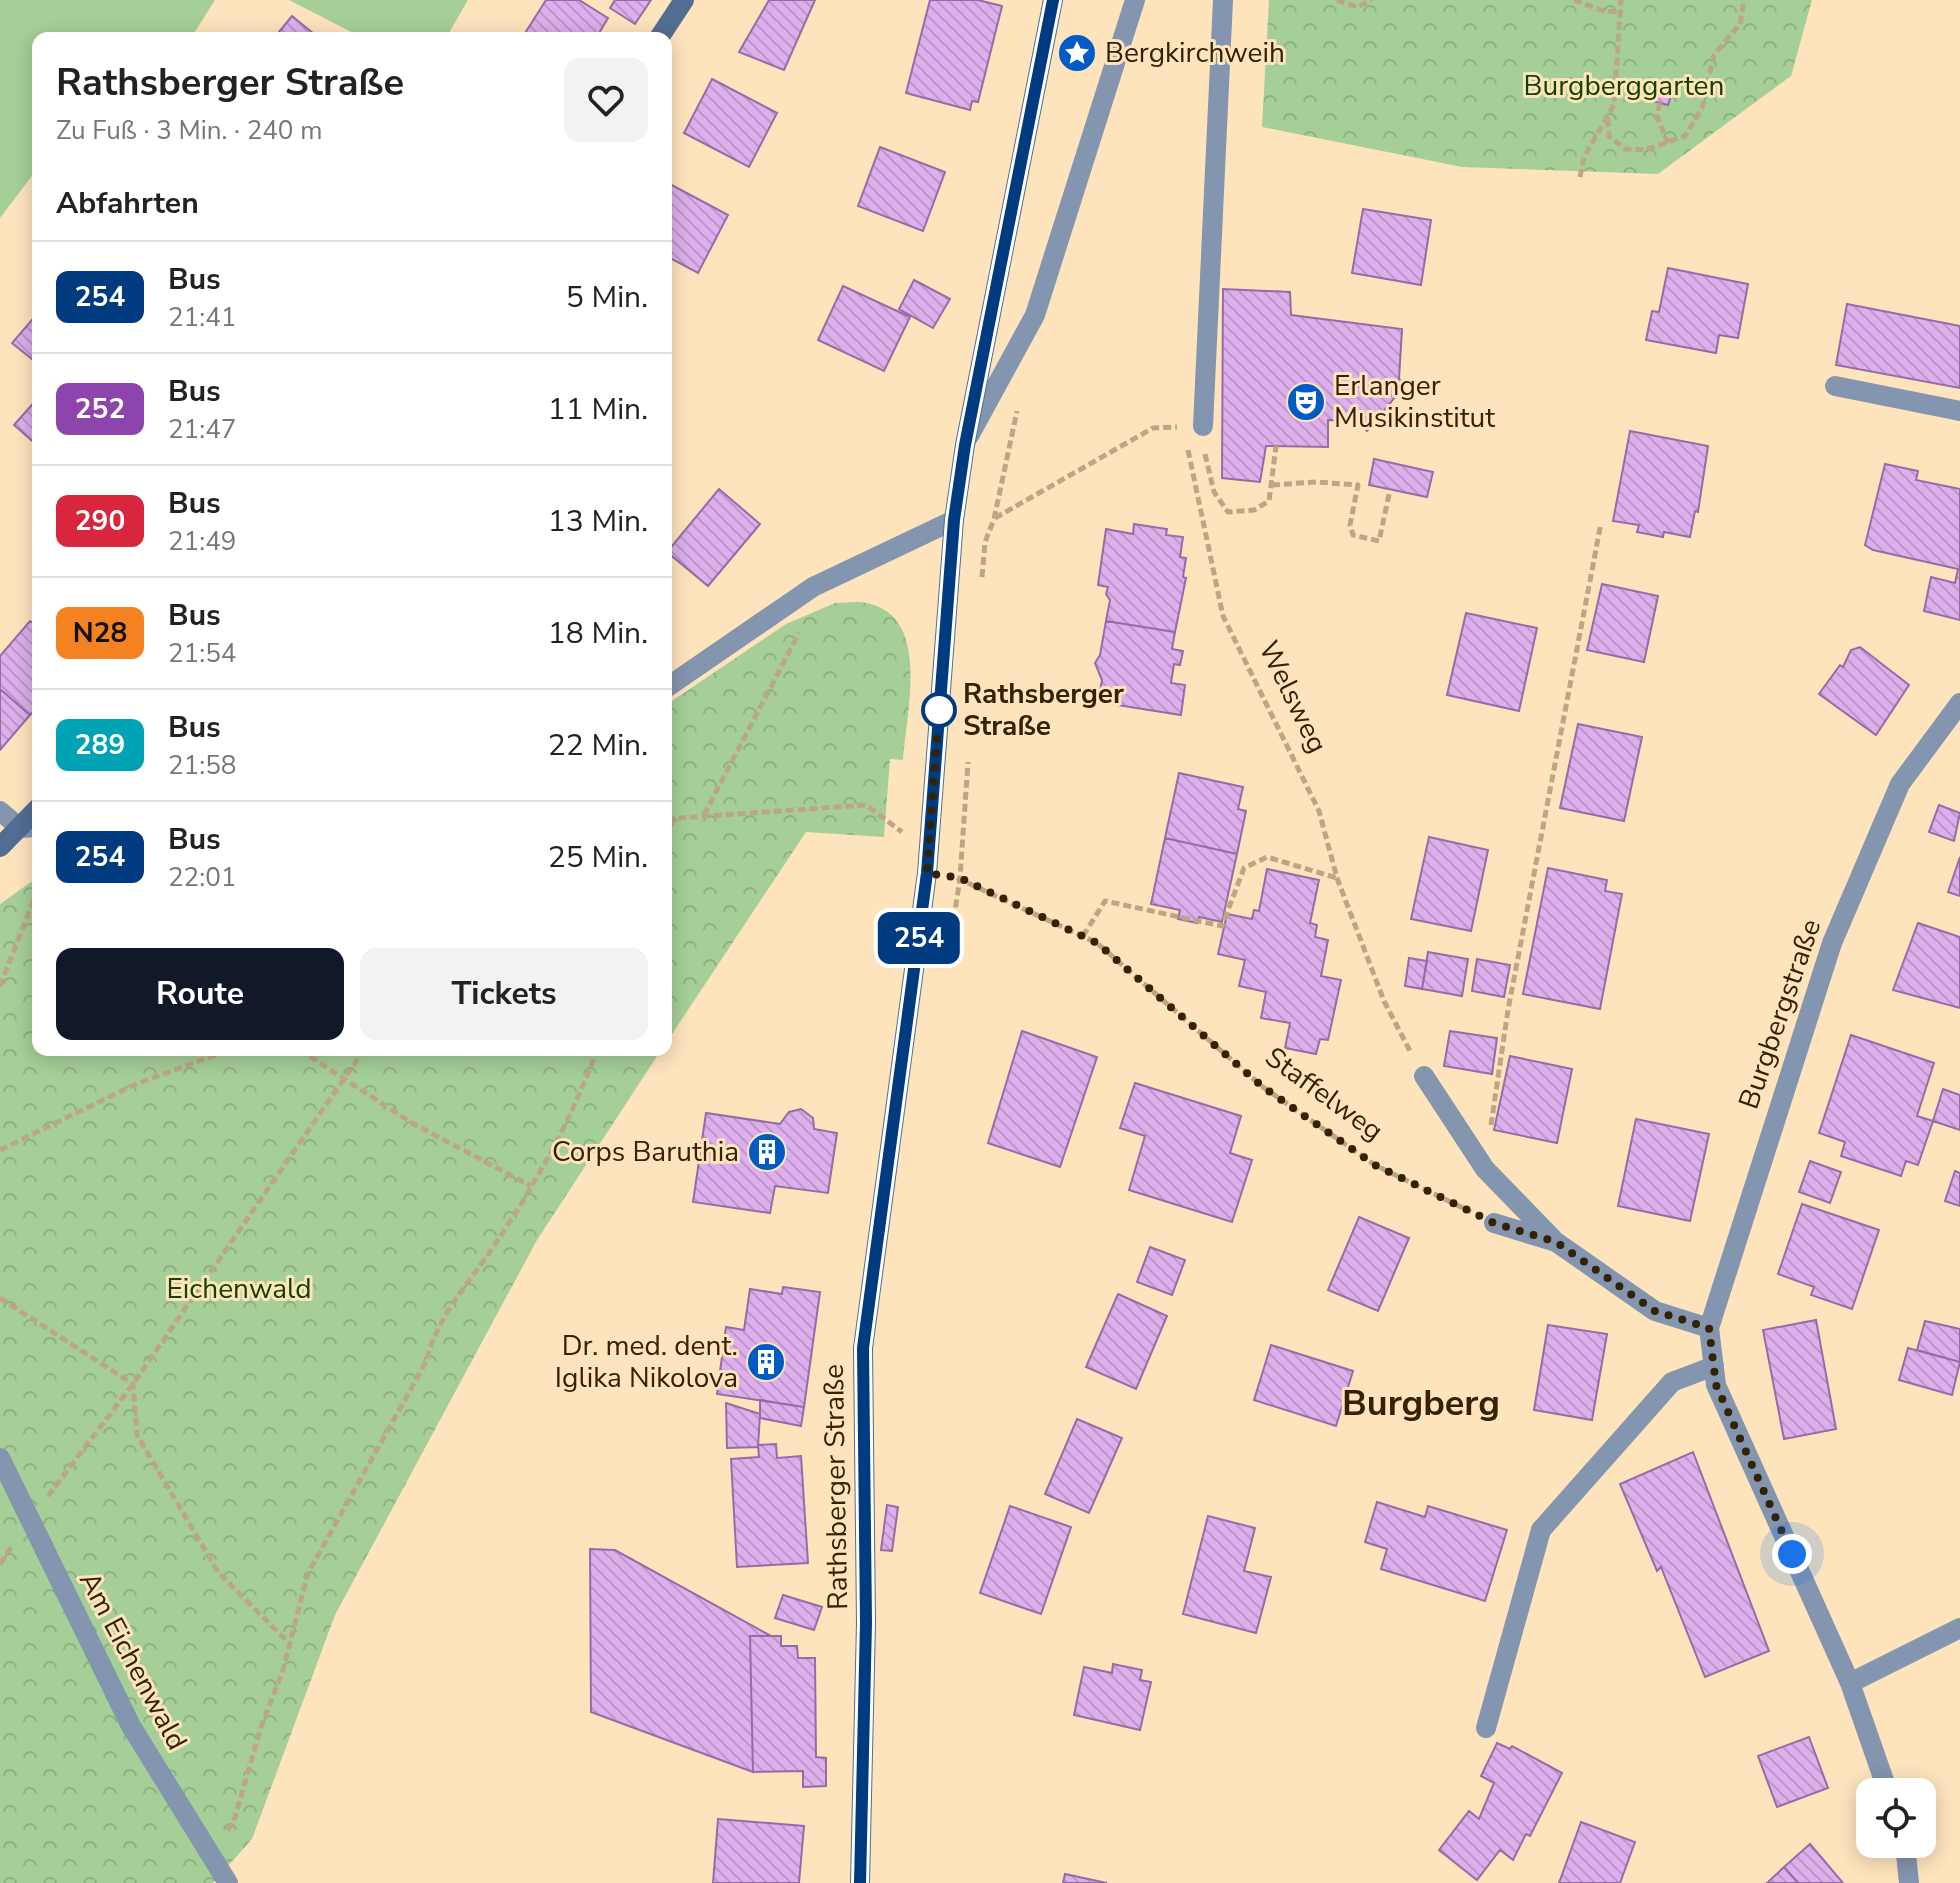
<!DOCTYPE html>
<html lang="de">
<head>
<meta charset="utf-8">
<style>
  body { margin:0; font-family:"Nunito Sans",sans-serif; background:#f2f2f2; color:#222; height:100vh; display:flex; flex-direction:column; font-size:30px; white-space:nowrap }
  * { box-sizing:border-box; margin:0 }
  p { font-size:26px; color:#767676 }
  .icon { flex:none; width:44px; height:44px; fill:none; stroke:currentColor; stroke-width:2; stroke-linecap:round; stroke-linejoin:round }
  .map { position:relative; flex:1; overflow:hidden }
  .panel { position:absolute; left:32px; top:32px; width:640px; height:1024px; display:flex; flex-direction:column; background:#fff; border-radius:16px; box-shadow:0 4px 20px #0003 }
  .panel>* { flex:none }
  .badge { padding:0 16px; border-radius:12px; font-size:28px; line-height:52px }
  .fabs { position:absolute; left:1856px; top:1778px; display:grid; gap:16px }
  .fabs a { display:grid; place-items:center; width:80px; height:80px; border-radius:16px; background:#fff; box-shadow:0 4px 20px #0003; font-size:40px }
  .you { position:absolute; width:40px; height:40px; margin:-20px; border:6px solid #fff; border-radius:50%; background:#1a73e8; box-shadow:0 0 0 12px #1a73e833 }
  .map>.badge { position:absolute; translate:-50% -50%; box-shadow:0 0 0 4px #fff }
  h2 { padding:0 24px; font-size:30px; line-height:72px }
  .round { display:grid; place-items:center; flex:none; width:84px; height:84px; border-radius:16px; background:#f2f2f2 }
  .head { display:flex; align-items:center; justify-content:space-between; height:136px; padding:0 24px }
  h1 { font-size:38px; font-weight:700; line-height:60px }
  .primary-button { display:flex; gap:16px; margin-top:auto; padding:16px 24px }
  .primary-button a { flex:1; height:92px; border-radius:16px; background:#111827; color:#fff; font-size:32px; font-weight:700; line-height:92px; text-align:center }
  .primary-button a+a { background:#f2f2f2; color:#222 }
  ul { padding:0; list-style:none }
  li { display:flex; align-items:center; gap:24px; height:112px; padding:0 24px; border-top:2px solid #e0e0e0 }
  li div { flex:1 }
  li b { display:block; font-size:30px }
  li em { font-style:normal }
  li .badge { min-width:88px; font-weight:700; text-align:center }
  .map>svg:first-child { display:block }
</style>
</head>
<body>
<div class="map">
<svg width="1960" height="1883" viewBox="0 0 1960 1883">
  <defs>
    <pattern id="park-crowns" width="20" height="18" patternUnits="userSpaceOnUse" patternTransform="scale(2)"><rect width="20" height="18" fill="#a6cf98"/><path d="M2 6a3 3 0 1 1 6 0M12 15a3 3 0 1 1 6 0" fill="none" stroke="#8fb182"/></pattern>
    <pattern id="building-back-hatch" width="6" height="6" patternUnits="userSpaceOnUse" patternTransform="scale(2)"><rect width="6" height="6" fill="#ddafec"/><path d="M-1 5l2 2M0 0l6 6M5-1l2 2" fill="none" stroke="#be96c9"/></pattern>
  </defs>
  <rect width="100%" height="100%" fill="#fee4bd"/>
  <path fill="#a6cf98" d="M0,0H215L191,38H38V168L0,218Z
    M289,0H468L446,38H363Z"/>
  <path fill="url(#park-crowns)" d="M1269,0H1812L1791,76L1658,174L1462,167L1262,127Z
    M835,603C845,603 857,601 866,603C932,615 906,712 903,760L890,759L884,837L806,832L666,1043V705L786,624Z
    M38,877V1050H661L537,1240L335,1615L252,1839L213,1883H0V904Z"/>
  <path fill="url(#building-back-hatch)" stroke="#976ca5" stroke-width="2" d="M546,0H579L608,18L596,38H522Z
    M615,0H651L635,24L610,8Z
    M769,0H815L784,70L739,52Z
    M930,0H978L1002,6L978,102L972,101L970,110L906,93Z
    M292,16L319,38H274Z
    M712,79L777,113L749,167L684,133Z
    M1657,84L1673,89L1668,105L1652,101Z
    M880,147L945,172L923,231L858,206Z
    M666,182L728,215L698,273L666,256Z
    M1363,209L1431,220L1421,285L1352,273Z
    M1668,268L1748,284L1738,338L1719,335L1716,353L1646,340L1652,311L1659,312Z
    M914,280L950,299L933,328L899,309Z
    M843,286L910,317L884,371L818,340Z
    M1223,289L1290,292L1291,315L1402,329L1399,379L1406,384L1367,431L1358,421L1328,420V447L1266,446L1260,482L1222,478Z
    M1847,304L1960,326V388L1836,365Z
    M38,313V364L12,343Z
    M38,398V446L14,425Z
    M1630,431L1708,446L1698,512L1695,511L1690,537L1664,532L1663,537L1637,532L1639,525L1613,521Z
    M1374,459L1433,472L1427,497L1369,485Z
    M1885,464L1918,471L1916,480L1960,489V620L1924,611L1931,577L1955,583L1958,569L1873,550L1865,545Z
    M719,489L760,524L708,586L667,552Z
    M1134,524L1167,529L1166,535L1183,537L1180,557L1186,558L1183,577L1186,578L1175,632L1106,621L1110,600L1106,594L1108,587L1098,585L1106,529L1133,534Z
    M1602,584L1658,596L1644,662L1587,650Z
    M1466,613L1537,628L1519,711L1447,695Z
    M30,621L38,627V706L30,715L0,689V656Z
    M1106,621L1175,632L1172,649L1183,651L1180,665L1174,664L1171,683L1185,685L1181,715L1098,702L1102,680L1095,663L1100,655Z
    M1860,647L1909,685L1876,735L1819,694L1840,665L1843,667L1851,650Z
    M0,689L30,715L0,750Z
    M1578,724L1642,737L1624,821L1560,808Z
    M1179,773L1243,787L1238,809L1246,811L1237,854L1165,838Z
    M1939,805L1960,813L1954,841L1929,832Z
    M1429,837L1488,850L1471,931L1411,919Z
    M1165,838L1237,854L1222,922L1199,917L1197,923L1178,919L1180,910L1151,904Z
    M1960,857V896L1948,892Z
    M1548,868L1607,880L1605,891L1622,894L1600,1009L1523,994Z
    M1267,869L1319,880L1310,923L1317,925L1315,937L1328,940L1321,976L1341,980L1328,1040L1320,1039L1316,1054L1285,1048L1290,1023L1261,1018L1266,992L1239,986L1245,960L1218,954L1227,914L1252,919L1254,910L1259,911Z
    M1918,923L1960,937V1008L1893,990Z
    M1428,952L1468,959L1462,996L1422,989Z
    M1409,958L1427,961L1422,989L1405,986Z
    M1477,959L1510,965L1504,997L1472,991Z
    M1022,1031L1097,1057L1060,1167L988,1143Z
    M1450,1031L1497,1038L1492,1074L1444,1066Z
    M1851,1035L1934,1063L1917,1116L1933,1121L1918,1165L1906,1161L1901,1176L1841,1156L1845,1142L1819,1133Z
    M1510,1056L1572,1069L1557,1143L1494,1130Z
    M1135,1083L1241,1116L1230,1153L1252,1160L1232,1222L1129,1190L1145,1136L1120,1128Z
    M1943,1089L1960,1095V1130L1933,1121Z
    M801,1109L813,1118L814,1129L837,1133L828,1193L775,1186L770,1213L693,1202L706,1113L780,1124L789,1112Z
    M1636,1119L1709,1134L1690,1221L1618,1206Z
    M1810,1161L1841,1172L1830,1203L1799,1192Z
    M1955,1171L1960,1173V1206L1945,1201Z
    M1802,1204L1879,1230L1852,1309L1811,1295L1814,1287L1778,1274Z
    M1359,1217L1409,1238L1378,1311L1328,1290Z
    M1150,1247L1185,1260L1172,1295L1137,1282Z
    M783,1287L820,1292L804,1407L717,1394L726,1327L744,1330L750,1289L782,1294Z
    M1118,1294L1167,1316L1136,1389L1086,1367Z
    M1816,1320L1836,1429L1784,1439L1763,1330Z
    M1925,1321L1960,1329V1362L1917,1350Z
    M1548,1325L1607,1334L1592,1420L1534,1410Z
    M1271,1345L1353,1371L1336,1426L1254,1400Z
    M1908,1348L1960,1362L1952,1395L1899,1380Z
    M760,1400L804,1407L801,1426L760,1418Z
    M726,1403L760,1414L758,1447L727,1448Z
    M1077,1419L1122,1438L1089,1513L1045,1494Z
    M776,1444L777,1458L801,1456L808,1563L737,1567L731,1459L759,1457L758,1445Z
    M1693,1452L1769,1651L1705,1677L1661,1567L1657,1571L1620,1484Z
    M1377,1502L1425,1517L1428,1506L1507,1530L1485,1601L1381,1569L1387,1549L1365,1542Z
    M887,1505L898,1507L892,1551L881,1550Z
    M1010,1506L1071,1527L1041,1614L980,1593Z
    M1208,1516L1255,1528L1244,1571L1271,1577L1256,1633L1183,1614Z
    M590,1549L615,1550L771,1636H750L753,1772L591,1712Z
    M783,1595L822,1607L814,1630L775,1618Z
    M750,1636H781V1646H797L798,1658H815L816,1757L826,1758V1786L803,1787V1771L753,1772Z
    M1113,1664L1142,1670L1140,1680L1151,1682L1140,1730L1074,1715L1084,1667L1112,1673Z
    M1809,1737L1828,1788L1777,1807L1758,1756Z
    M1497,1743L1510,1749L1512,1746L1562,1773L1530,1836L1526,1834L1513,1860L1500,1850L1477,1880L1439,1850L1469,1811L1479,1819L1494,1783L1481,1776Z
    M718,1819L804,1826L799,1883H713Z
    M1581,1822L1635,1842L1620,1883H1559Z
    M1810,1844L1843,1883H1798L1784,1867Z
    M1784,1867L1798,1883H1767Z
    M1065,1874L1107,1883H1063Z"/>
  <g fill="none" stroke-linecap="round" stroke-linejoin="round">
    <path stroke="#bda683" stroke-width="5" stroke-dasharray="8 4" stroke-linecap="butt" d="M1337,0L1357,7L1372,0
      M1574,0L1604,11L1621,12
      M1660,103L1657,116L1668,143
      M1608,119L1609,136L1625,149L1645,150L1685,136L1702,108L1714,55L1740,24L1744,0
      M1580,177L1584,157L1614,105L1621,0
      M1188,450L1223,616L1319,811L1337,878L1384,1001L1411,1053
      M1205,454L1214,492L1228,512L1254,510L1269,501L1276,446
      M1272,485L1316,482L1358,485L1350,525L1353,535L1379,541L1390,490
      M995,518L1153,428L1177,427
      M982,577L985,542L994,519L1017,411
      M704,815L799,633
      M666,819L866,805L902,832
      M666,850L673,818
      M666,866L669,849
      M957,878L1097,943L1263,1087L1375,1165L1471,1212
      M952,931L960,878L968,762
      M1083,936L1105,901L1222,926L1244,868L1267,857L1337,878
      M0,986L38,889
      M300,1050L412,1123L531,1186
      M1491,1125L1508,1010L1601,523
      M0,1150L136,1084L229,1050
      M0,1298L133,1384L137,1435L218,1572L289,1643
      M48,1496L133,1384L364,1050
      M0,1564L12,1546
      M227,1830L233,1824L261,1727L283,1670L308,1573L426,1362C437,1317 468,1284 494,1246C535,1185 572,1119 597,1050"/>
    <path stroke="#8395af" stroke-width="20" d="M1835,386L1960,411
      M1203,426L1223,0
      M0,1458L131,1726L228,1883
      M1486,1728L1541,1530"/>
    <path stroke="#8395af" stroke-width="20" d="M969,436L1035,315L1135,0
      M666,688L813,587L954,520
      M0,811L20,828L38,827
      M1424,1076L1485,1169L1553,1239
      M1494,1223L1556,1242L1655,1311L1709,1328
      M1541,1530L1672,1382L1714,1366
      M1850,1683L1960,1628
      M1888,1792L1850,1683L1716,1385L1709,1328L1832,943L1900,784L1960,703
      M1905,1844L1909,1883"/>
    <path stroke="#536d92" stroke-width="20" d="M659,38L684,0
      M0,847L38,808
      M860,1883L866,1623L863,1348L927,873L954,520L965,445L1053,0"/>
  </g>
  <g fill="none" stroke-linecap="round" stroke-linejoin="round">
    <g stroke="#fff" stroke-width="18">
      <path id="line" d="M860,1883L866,1623L863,1348L927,873L954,520L965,445L1053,0"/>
    </g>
    <use href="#line" stroke="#003b80" stroke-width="12"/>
    <path stroke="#332206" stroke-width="8" stroke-dasharray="0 14.4" d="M939,710L927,873L960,878L1097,943L1263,1087L1375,1165L1494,1223L1556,1242L1655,1311L1709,1328L1716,1385L1792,1554"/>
  </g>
  <defs>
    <g id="sight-disc" transform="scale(2)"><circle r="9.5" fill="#005bc4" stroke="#fee4bd"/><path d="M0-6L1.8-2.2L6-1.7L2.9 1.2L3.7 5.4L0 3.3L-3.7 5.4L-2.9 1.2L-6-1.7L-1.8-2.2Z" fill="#fff"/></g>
    <g id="theatre-disc" transform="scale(2)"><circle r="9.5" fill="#005bc4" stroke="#fee4bd"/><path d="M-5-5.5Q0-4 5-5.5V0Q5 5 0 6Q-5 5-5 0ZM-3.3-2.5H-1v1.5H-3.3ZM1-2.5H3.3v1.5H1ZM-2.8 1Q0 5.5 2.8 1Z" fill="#fff"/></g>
    <g id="building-disc" transform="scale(2)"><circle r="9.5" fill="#005bc4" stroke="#fee4bd"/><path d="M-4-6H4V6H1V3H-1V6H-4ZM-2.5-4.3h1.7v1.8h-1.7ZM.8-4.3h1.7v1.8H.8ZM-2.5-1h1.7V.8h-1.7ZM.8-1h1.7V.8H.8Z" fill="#fff"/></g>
  </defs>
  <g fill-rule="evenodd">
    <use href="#sight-disc" x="1077" y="53"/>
    <use href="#theatre-disc" x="1306" y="402"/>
    <use href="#building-disc" x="767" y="1152"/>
    <use href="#building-disc" x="766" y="1362"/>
  </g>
  <circle fill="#fff" stroke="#003b80" stroke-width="4" cx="939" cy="710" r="16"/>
  <g text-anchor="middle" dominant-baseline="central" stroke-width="6" stroke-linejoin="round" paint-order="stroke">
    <g font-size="28" fill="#332206" stroke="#fee4bd" text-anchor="start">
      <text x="1105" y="53">Bergkirchweih</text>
      <text x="1334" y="386">Erlanger<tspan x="1334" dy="32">Musikinstitut</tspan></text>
      <text x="739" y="1152" text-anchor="end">Corps Baruthia</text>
      <text x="738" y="1346" text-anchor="end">Dr. med. dent.<tspan x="738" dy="32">Iglika Nikolova</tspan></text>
    </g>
    <g font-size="28" fill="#154200" stroke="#fee4bd">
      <text x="1624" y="86">Burgberggarten</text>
      <text x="239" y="1289">Eichenwald</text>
    </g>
    <g font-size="28" font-weight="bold" fill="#332206" stroke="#fee4bd" text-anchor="start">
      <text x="963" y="694">Rathsberger<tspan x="963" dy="32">Straße</tspan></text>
    </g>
    <g font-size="28" fill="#332206" stroke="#fee4bd">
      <text transform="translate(1293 697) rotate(64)">Welsweg</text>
      <text transform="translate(1780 1014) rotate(-71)">Burgbergstraße</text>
      <text transform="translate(1324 1094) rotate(36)">Staffelweg</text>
      <text transform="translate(836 1487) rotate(-91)">Rathsberger Straße</text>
      <text transform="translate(133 1661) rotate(62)">Am Eichenwald</text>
    </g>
    <g font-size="36" font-weight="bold" fill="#332206" stroke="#fee4bd">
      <text x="1421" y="1403">Burgberg</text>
    </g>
  </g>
</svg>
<div class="fabs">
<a><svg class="icon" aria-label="locate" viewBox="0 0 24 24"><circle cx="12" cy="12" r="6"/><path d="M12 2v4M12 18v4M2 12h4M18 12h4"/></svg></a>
</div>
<div class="you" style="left:1792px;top:1554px"></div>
<b class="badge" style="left:919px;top:938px;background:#003b80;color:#fff">254</b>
<section class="panel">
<div class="head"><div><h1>Rathsberger Straße</h1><p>Zu Fuß · 3 Min. · 240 m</p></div><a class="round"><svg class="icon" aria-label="heart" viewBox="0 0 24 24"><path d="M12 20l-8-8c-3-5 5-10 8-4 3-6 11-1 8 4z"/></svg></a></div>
<h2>Abfahrten</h2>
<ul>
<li><span class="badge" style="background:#003b80;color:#fff">254</span><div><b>Bus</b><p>21:41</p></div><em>5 Min.</em></li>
<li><span class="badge" style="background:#8e44ad;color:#fff">252</span><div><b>Bus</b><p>21:47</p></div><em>11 Min.</em></li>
<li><span class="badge" style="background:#d7263d;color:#fff">290</span><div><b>Bus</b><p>21:49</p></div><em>13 Min.</em></li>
<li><span class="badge" style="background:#f58220;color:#111">N28</span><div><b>Bus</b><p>21:54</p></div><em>18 Min.</em></li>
<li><span class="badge" style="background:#00a3b4;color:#fff">289</span><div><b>Bus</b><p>21:58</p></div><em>22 Min.</em></li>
<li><span class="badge" style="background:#003b80;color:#fff">254</span><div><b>Bus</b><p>22:01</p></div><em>25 Min.</em></li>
</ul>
<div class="primary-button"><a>Route</a><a>Tickets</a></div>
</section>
</div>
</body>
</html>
